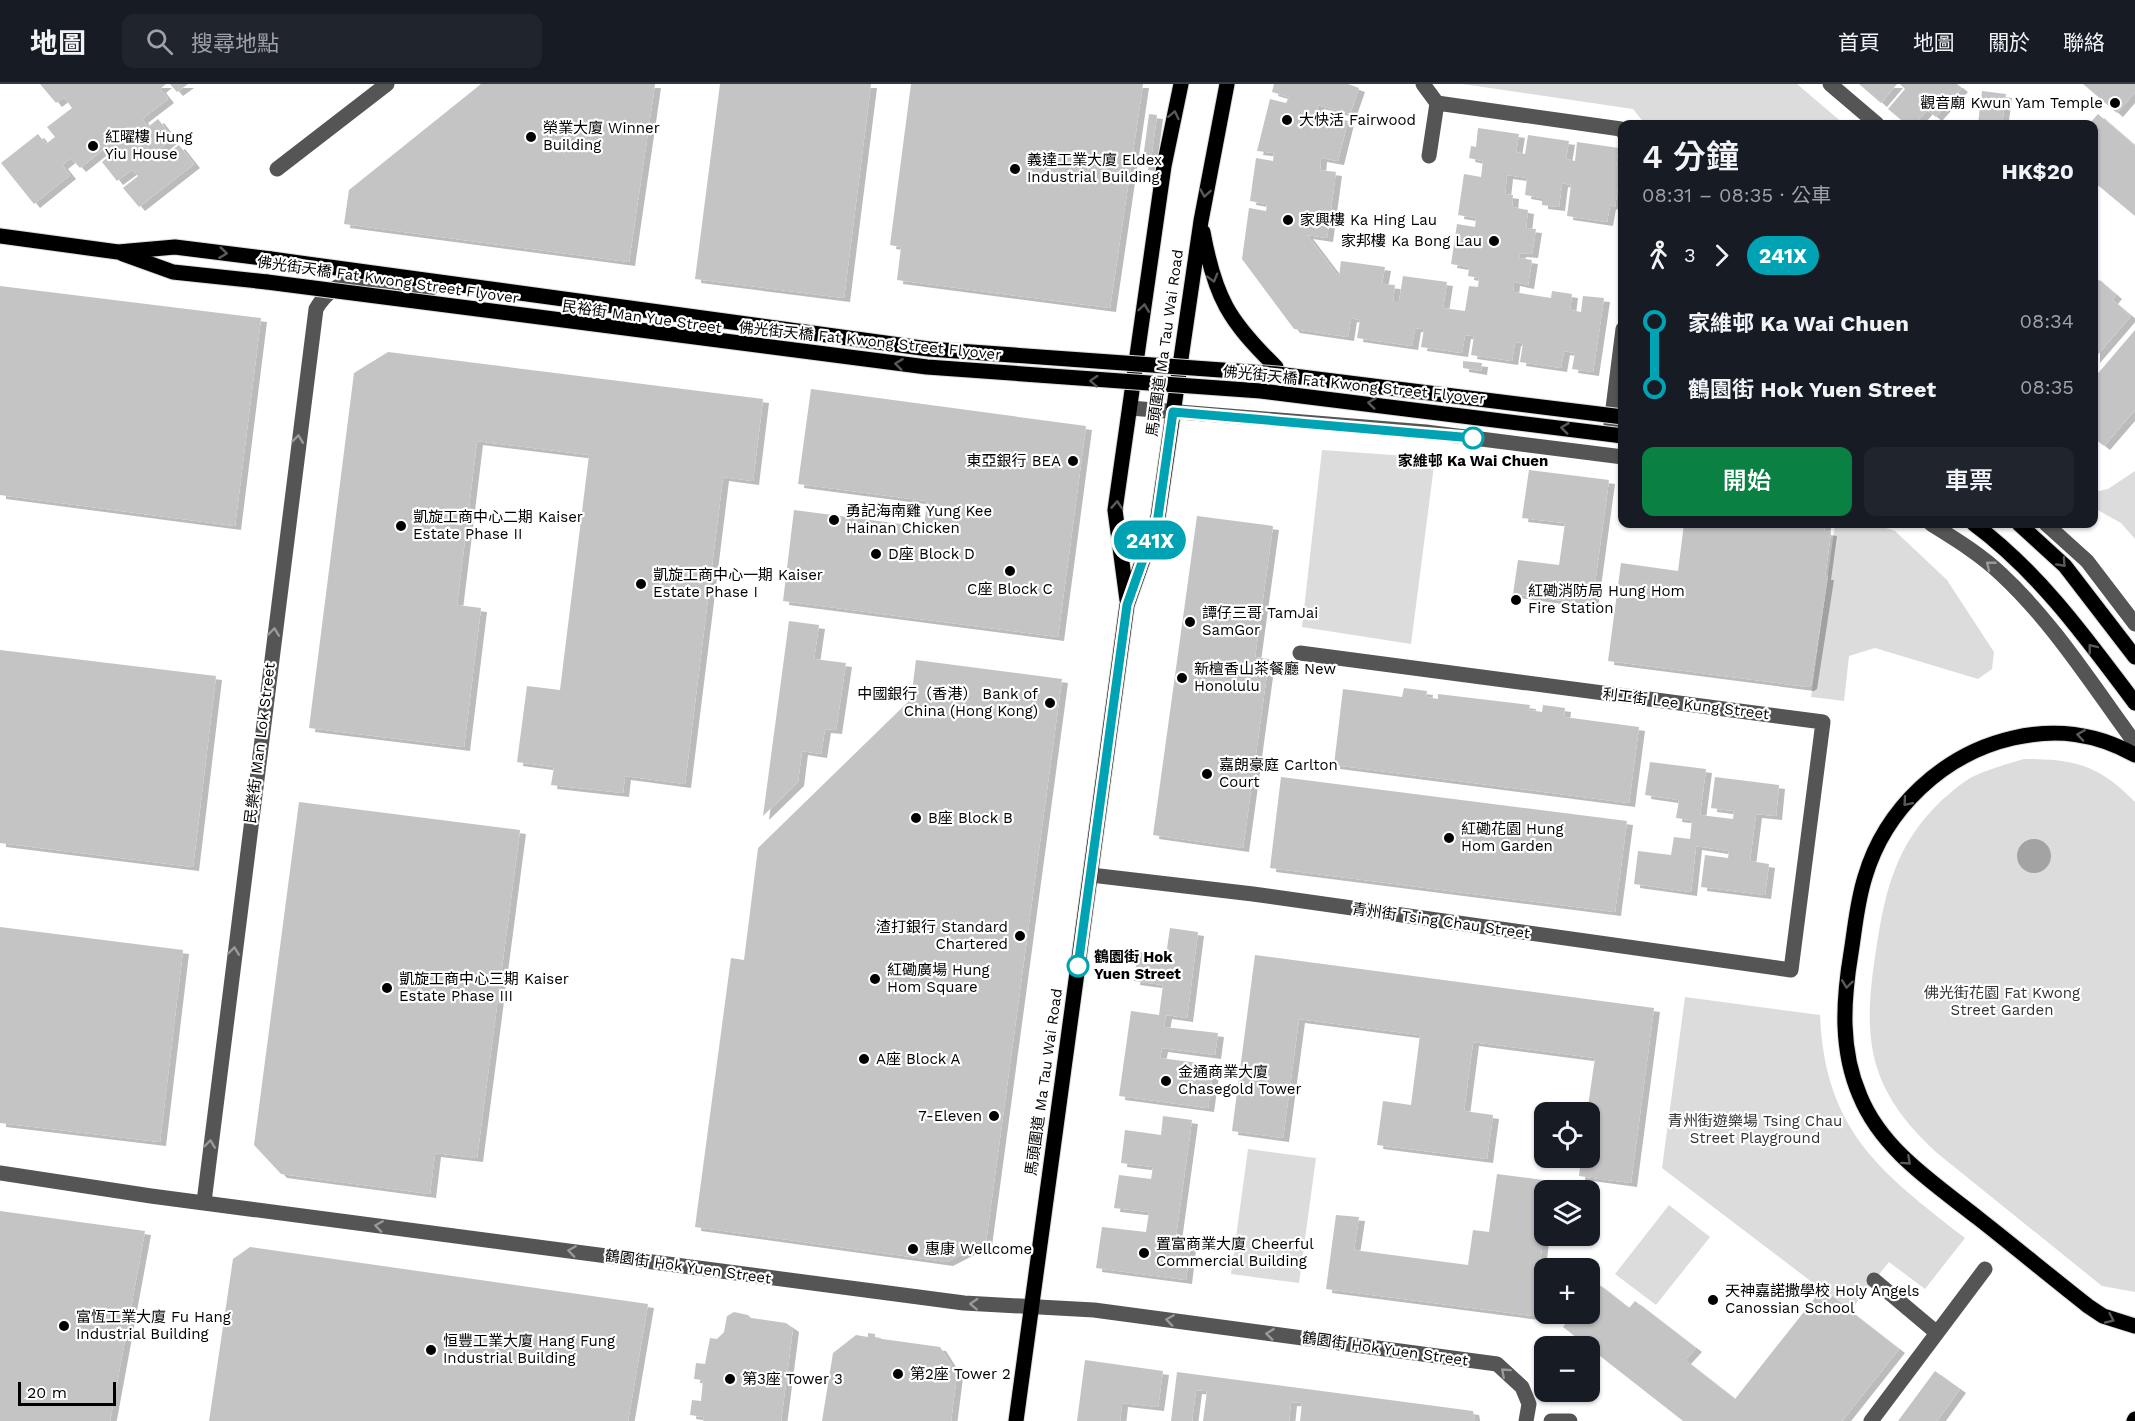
<!DOCTYPE html>
<html lang="zh-TW">
<head>
<meta charset="utf-8">
<style>
  body { margin:0; font-family:"Work Sans","Noto Sans TC",sans-serif; background:#20242c; color:#f1f3f6; height:100vh; display:flex; flex-direction:column; font-size:22px; white-space:nowrap }
  * { box-sizing:border-box; margin:0 }
  p { font-size:20px; color:#9ea1a6 }
  .icon { flex:none; width:33px; height:33px; fill:none; stroke:currentColor; stroke-width:2; stroke-linecap:round; stroke-linejoin:round }
  .map { position:relative; flex:1; overflow:hidden }
  .panel { position:absolute; left:1618px; top:36px; width:480px; height:408px; display:flex; flex-direction:column; background:#171b24; border-radius:12px; box-shadow:0 2px 4px #0004 }
  .panel>* { flex:none }
  .badge { padding:0 12px; border-radius:20px; font-size:21px; line-height:39px }
  .tools { position:absolute; left:1534px; top:1018px; display:grid; gap:12px }
  .tools a { display:grid; place-items:center; width:66px; height:66px; border-radius:12px; background:#171b24; box-shadow:0 2px 4px #0004; font-size:30px }
  .scale { position:absolute; left:18px; bottom:15px; width:98px; box-sizing:border-box; padding-left:6px; border:3px solid #000; border-top:0; font-size:16px; line-height:21px; white-space:nowrap; color:#000; -webkit-text-stroke:4px #fff; paint-order:stroke }
  .map>.badge { position:absolute; translate:-50% -50%; box-shadow:0 0 0 3px #fff }
  .legs { display:flex; align-items:center; gap:9px; height:66px; padding:0 24px; font-size:20px }
  .legs p { margin-inline-start:auto }
  .headline { display:flex; align-items:center; justify-content:space-between; height:102px; padding:0 24px }
  h1 { font-size:33px; font-weight:600; line-height:45px }
  .cta { display:flex; gap:12px; margin-top:auto; padding:12px 24px }
  .cta a { flex:1; height:69px; border-radius:12px; background:#0b8043; color:#fff; font-size:24px; font-weight:600; line-height:69px; text-align:center }
  .cta a+a { background:#20242c; color:#f1f3f6 }
  ul { padding:0 24px; list-style:none }
  li { display:flex; align-items:center; gap:21px; height:66px; font-size:22px }
  li i { display:grid; place-items:center; width:9px; height:100%; margin:0 8px; background:currentColor }
  li i::after { content:''; width:15px; height:15px; margin:-8px; border:4px solid; border-radius:50%; background:#171b24 }
  li p { margin-inline-start:auto }
  li:first-child i { background:linear-gradient(#0000 50%,currentColor 0) }
  li:last-child i { background:linear-gradient(currentColor 50%,#0000 0) }
  header { display:flex; align-items:center; gap:36px; box-sizing:border-box; height:84px; padding:0 30px; background:#171b24; border-bottom:2px solid #363941 }
  header strong { font-size:28px }
  nav { display:flex; gap:33px; margin-inline-start:auto; font-size:21px }
  .search { width:420px; height:54px; background:#20242c; display:flex; align-items:center; gap:15px; box-sizing:border-box; padding:0 21px; border-radius:12px; color:#9ea1a6; font-size:22px }
  .map>svg:first-child { display:block }
</style>
</head>
<body>
<header>
<strong>地圖</strong>
<div class="search"><svg class="icon" aria-label="search" viewBox="0 0 24 24"><circle cx="10" cy="10" r="6"/><path d="M15 15l6 6"/></svg>搜尋地點</div>
<nav><a>首頁</a><a>地圖</a><a>關於</a><a>聯絡</a></nav>
</header>
<div class="map">
<svg width="2135" height="1337" viewBox="0 0 2135 1337">
  <defs>
    <filter id="shadow"><feDropShadow dx="6" dy="4" stdDeviation="0" flood-color="#0004"/></filter>
  </defs>
  <rect width="100%" height="100%" fill="#fff"/>
  <path fill="#dcdcdc" d="M1462,0H1797L1844,40H1645L1633,25Z
    M1322,366L1435,374L1411,560L1302,543Z
    M2135,387V455L2121,439L2094,424V408L2108,405Z
    M1835,440H1874L1895,447L1947,496L1994,568L1992,585L1978,595L1875,564L1849,572L1844,617L1811,613Z
    M2024,675C2075,675 2099,681 2135,718V1208L2102,1202L1937,1069C1865,1003 1862,952 1877,860C1886,803 1897,760 1940,718C1950,709 1961,699 1972,693C1989,685 2006,680 2024,675Z
    M1685,913L1820,931C1825,1047 1880,1088 1965,1154L1925,1205L1889,1178L1850,1227L1662,1084Z
    M1248,1065L1316,1074L1299,1199L1231,1190Z
    M1669,1121L1710,1153L1656,1221L1615,1190Z"/>
  <path fill="#a3a3a3" d="M2017 772a17 17 0 1 1 34 0a17 17 0 1 1-34 0Z"/>
  <path fill="#c4c4c4" filter="url(#shadow)" d="M40,0H166L160,5L168,15L142,35L148,43L158,35L173,54L161,64L167,70L179,61L194,80L139,123L123,104L138,92L132,86L117,97L102,78L109,72L104,65L80,84L71,74L62,81L70,91L34,120L1,79L38,50L46,60L55,53L47,43L72,24L64,13L56,19Z
    M170,0H188L177,8Z
    M481,0H655L629,178L344,140L349,106Z
    M720,0H871L844,214L695,195Z
    M911,0H1143L1110,224L897,196L901,163L890,161Z
    M1274,0H1348L1359,4L1350,30L1318,21L1316,28L1348,37L1338,77L1321,74L1320,86L1336,88L1327,154L1307,151L1339,193L1341,177L1385,183L1382,200L1395,201L1393,217H1399L1403,192L1447,198L1443,224L1465,227L1469,202L1478,203L1479,194L1468,192L1469,183L1451,180L1457,140L1475,143L1476,134L1458,131L1464,90L1481,93L1483,77L1469,74L1471,62L1476,63L1478,44L1519,50L1516,68L1525,70L1528,51L1569,57L1566,75L1575,77L1577,58L1619,64L1616,81L1621,82L1615,123L1610,121L1607,138L1567,132L1571,101L1562,99L1559,123L1542,121V114L1525,111L1527,94L1507,91L1505,110L1513,111L1512,123L1528,126L1526,144L1536,145L1532,170L1520,169L1519,174L1532,176L1528,201L1514,198L1513,208L1551,214L1552,207L1572,210L1570,226L1581,228L1583,212L1604,214L1593,288L1572,285L1575,269L1564,267L1561,284L1520,278L1523,259L1515,258L1512,277L1471,271L1474,252L1465,251L1462,269L1421,263L1424,245L1415,244L1412,262L1357,254L1360,236L1351,234L1348,253L1294,245L1242,175L1249,124L1266,127L1267,120L1250,117L1256,74L1273,77L1274,69L1257,67L1270,15L1286,19L1289,13L1272,8Z
    M1859,0H1897L1881,19Z
    M1900,0H1957L1962,4L1936,33L1927,26L1915,40H1906L1888,25L1905,5Z
    M2083,0H2135V8L2117,29Z
    M1982,7L2006,10L2002,40H1978Z
    M1149,30L1157,31L1150,83L1142,82Z
    M2098,30L2135,62V132L2094,98V40H2089Z
    M2094,192L2116,211L2112,216L2131,232L2094,275Z
    M0,202L261,234L235,442L0,411Z
    M2135,246V326L2104,362L2094,354V294Z
    M388,268L763,315L753,397L723,393L685,700L625,692L623,709L551,701L554,683L517,678L527,602L560,606L589,371L477,357L457,521L481,524L464,663L309,644L354,289Z
    M1463,277L1482,279L1481,287L1463,284Z
    M811,305L1086,342L1058,553L783,517L794,426L924,443L927,417L798,400Z
    M1529,386L1609,396L1592,521L1513,510L1518,476L1559,481L1565,439L1522,434Z
    M1197,432L1273,442L1255,573L1269,575L1243,764L1153,751Z
    M1684,440H1825L1824,447L1831,448L1825,492H1828L1811,601L1808,603L1608,577L1621,479L1678,487Z
    M789,537L819,541L814,575L846,579L836,646L825,645L821,670L802,667L798,698L763,732Z
    M0,566L216,592L193,783L0,759Z
    M916,576L1062,595L986,1158L947,1178L695,1143L731,874L744,876L758,764L911,615Z
    M1404,604L1427,607L1426,613L1438,615V610L1530,621L1529,626L1542,628L1543,621L1565,624L1564,633L1639,643L1629,719L1334,681L1343,605L1402,613Z
    M1650,678L1706,685L1700,731L1733,735L1734,727L1711,724L1715,693L1779,701L1776,732L1756,730L1750,777L1769,780L1765,811L1701,803L1705,771L1728,774L1729,767L1696,762L1691,808L1634,800L1638,767L1671,771L1674,753L1690,755L1692,736L1676,734L1679,716L1645,711Z
    M1281,693L1627,737L1615,828L1270,784Z
    M299,718L520,746L477,1074L435,1069L430,1110L281,1090L254,1061Z
    M0,843L183,866L160,1058L0,1039Z
    M1170,844L1198,848L1187,934L1166,931L1164,943L1218,949L1215,971L1162,964L1160,974L1214,981L1208,1024L1119,1012L1131,927L1159,931L1163,901L1134,897L1138,868L1166,871Z
    M1255,871L1654,924L1631,1099L1579,1092L1581,1074H1590V1029H1587L1595,974L1473,958L1464,1027L1493,1031L1487,1075L1377,1061L1383,1017L1411,1021L1420,951L1299,935L1283,1054L1232,1047Z
    M1163,1032L1192,1036L1176,1152L1191,1154L1186,1196L1096,1184L1102,1143L1146,1148L1149,1128L1114,1124L1119,1091L1151,1095L1153,1083L1121,1079L1125,1046L1161,1051Z
    M1497,1090L1551,1097L1549,1107H1545V1140L1533,1232L1326,1205L1336,1131L1359,1133L1354,1166L1468,1181L1473,1146L1489,1148Z
    M0,1127L145,1147L110,1337H0Z
    M250,1163L648,1220L628,1337H209L233,1175Z
    M1597,1199L1629,1224L1635,1217L1696,1264L1685,1276L1735,1315L1822,1205L1899,1265L1842,1337H1683L1563,1243L1573,1230H1590V1208Z
    M734,1228L748,1231L751,1234L786,1239L793,1244L781,1337H703L704,1333L690,1331L692,1316L701,1317L703,1296L694,1295L696,1279L705,1280L710,1254L717,1255L724,1248L727,1232Z
    M868,1249L875,1250V1254L940,1263L957,1290L951,1337H822L833,1269L856,1251L868,1253Z
    M1085,1276L1163,1287L1158,1323L1122,1319L1120,1337H1077Z
    M1935,1287L1960,1305L1937,1337H1898Z
    M1177,1288L1473,1327L1475,1337H1300L1302,1319L1291,1318L1289,1337H1203L1207,1307L1196,1306L1192,1337H1171Z"/>
  <g fill="none" stroke-linecap="round" stroke-linejoin="round">
    <g stroke="#dbdbdb" stroke-width="17">
      <path id="major" d="M1203,148C1215,214 1229,237 1276,283
        M0,152L118,168L175,163L271,175
        M123,170L173,188L267,198
        M1974,440C2039,488 2087,555 2135,619
        M2019,440L2065,482L2135,573
        M1127,516L1115,426L1164,82L1181,0
        M2135,671C2096,649 2057,644 2013,654C1943,670 1885,725 1865,793C1857,818 1855,844 1851,869C1843,917 1840,966 1860,1012C1882,1066 1934,1099 1978,1134C2015,1163 2051,1193 2088,1222L2103,1232L2135,1242
        M1016,1337L1127,521L1158,433L1201,137L1227,0
        M2134,1337L2135,1335"/>
    </g>
    <path stroke="#555" stroke-width="15" d="M1423,0L1437,19L1621,45L1623,48
      M1830,0L1877,40
      M1429,72L1437,19
      M277,85L387,0
      M1130,324L1426,348L1623,373
      M1611,340L1623,245
      M1931,440C1955,455 1980,470 2001,490C2053,538 2093,602 2135,659
      M2046,440L2087,477L2135,540
      M1091,791L1253,810L1791,886L1823,638L1300,569
      M0,1089L151,1112L964,1219L1094,1226L1497,1280L1522,1303L1529,1320L1526,1337
      M204,1118L316,225C342,180 389,199 431,204
      M1874,1196L1937,1249
      M1551,1337H1570
      M1871,1337L1985,1185"/>
    <use href="#major" stroke="#000" stroke-width="15"/>
    <g stroke="#dbdbdb" stroke-width="17" stroke-linecap="butt">
      <path id="major-bridge" d="M271,175L929,265L1277,290L1623,333
        M267,198L927,283L1261,307L1623,352"/>
    </g>
    <use href="#major-bridge" stroke="#000" stroke-width="15"/>
  </g>
  <defs><path id="oneway-chevron" d="M-2-3.5L2.5 0L-2 3.5" fill="none" stroke-width="1.6" stroke-linecap="round" stroke-linejoin="round" transform="scale(1.5)"/></defs>
  <g stroke="#595959">
    <use href="#oneway-chevron" transform="translate(1174 31) rotate(-78)"/>
    <use href="#oneway-chevron" transform="translate(1205 109) rotate(99)"/>
    <use href="#oneway-chevron" transform="translate(223 169) rotate(7)"/>
    <use href="#oneway-chevron" transform="translate(1213 194) rotate(74)"/>
    <use href="#oneway-chevron" transform="translate(1144 224) rotate(-82)"/>
    <use href="#oneway-chevron" transform="translate(899 280) rotate(-173)"/>
    <use href="#oneway-chevron" transform="translate(1094 297) rotate(-177)"/>
    <use href="#oneway-chevron" transform="translate(1372 319) rotate(-173)"/>
    <use href="#oneway-chevron" transform="translate(1565 344) rotate(-173)"/>
    <use href="#oneway-chevron" transform="translate(1117 421) rotate(-86)"/>
    <use href="#oneway-chevron" transform="translate(2062 479) rotate(47)"/>
    <use href="#oneway-chevron" transform="translate(2092 564) rotate(-128)"/>
    <use href="#oneway-chevron" transform="translate(2081 651) rotate(-171)"/>
    <use href="#oneway-chevron" transform="translate(1907 718) rotate(131)"/>
    <use href="#oneway-chevron" transform="translate(1847 900) rotate(97)"/>
    <use href="#oneway-chevron" transform="translate(1907 1077) rotate(42)"/>
    <use href="#oneway-chevron" transform="translate(2110 1235) rotate(25)"/>
  </g>
  <g stroke="#999">
    <use href="#oneway-chevron" transform="translate(298 355) rotate(-83)"/>
    <use href="#oneway-chevron" transform="translate(1990 481) rotate(-141)"/>
    <use href="#oneway-chevron" transform="translate(274 548) rotate(-83)"/>
    <use href="#oneway-chevron" transform="translate(234 867) rotate(-83)"/>
    <use href="#oneway-chevron" transform="translate(210 1060) rotate(-83)"/>
    <use href="#oneway-chevron" transform="translate(379 1142) rotate(-172)"/>
    <use href="#oneway-chevron" transform="translate(572 1167) rotate(-172)"/>
    <use href="#oneway-chevron" transform="translate(974 1220) rotate(-177)"/>
    <use href="#oneway-chevron" transform="translate(1170 1236) rotate(-172)"/>
    <use href="#oneway-chevron" transform="translate(1270 1250) rotate(-173)"/>
    <use href="#oneway-chevron" transform="translate(1505 1288) rotate(-138)"/>
  </g>
  <g fill="none" stroke-linecap="round" stroke-linejoin="round">
    <g stroke="#fff" stroke-width="14">
      <path id="line-1" d="M1078,882L1127,521L1158,433L1173,328L1473,354"/>
    </g>
    <use href="#line-1" stroke="#00a3b4" stroke-width="9"/>
  </g>
  <g fill="#000" stroke="#fff" stroke-width="2">
    <circle cx="2115" cy="19" r="6"/>
    <circle cx="1287" cy="36" r="6"/>
    <circle cx="531" cy="53" r="6"/>
    <circle cx="93" cy="62" r="6"/>
    <circle cx="1015" cy="85" r="6"/>
    <circle cx="1288" cy="136" r="6"/>
    <circle cx="1494" cy="157" r="6"/>
    <circle cx="1073" cy="377" r="6"/>
    <circle cx="834" cy="436" r="6"/>
    <circle cx="401" cy="442" r="6"/>
    <circle cx="876" cy="470" r="6"/>
    <circle cx="1010" cy="487" r="6"/>
    <circle cx="641" cy="500" r="6"/>
    <circle cx="1516" cy="516" r="6"/>
    <circle cx="1190" cy="538" r="6"/>
    <circle cx="1182" cy="594" r="6"/>
    <circle cx="1050" cy="619" r="6"/>
    <circle cx="1207" cy="690" r="6"/>
    <circle cx="916" cy="734" r="6"/>
    <circle cx="1449" cy="754" r="6"/>
    <circle cx="1020" cy="852" r="6"/>
    <circle cx="875" cy="895" r="6"/>
    <circle cx="387" cy="904" r="6"/>
    <circle cx="864" cy="975" r="6"/>
    <circle cx="1166" cy="997" r="6"/>
    <circle cx="994" cy="1032" r="6"/>
    <circle cx="913" cy="1165" r="6"/>
    <circle cx="1144" cy="1169" r="6"/>
    <circle cx="1713" cy="1216" r="6"/>
    <circle cx="64" cy="1242" r="6"/>
    <circle cx="431" cy="1266" r="6"/>
    <circle cx="898" cy="1290" r="6"/>
    <circle cx="730" cy="1295" r="6"/>
  </g>
  <g fill="#fff" stroke="#00a3b4" stroke-width="3">
    <circle cx="1473" cy="354" r="10"/>
    <circle cx="1078" cy="882" r="10"/>
  </g>
  <g text-anchor="middle" dominant-baseline="central" stroke-width="4.5" stroke-linejoin="round" paint-order="stroke">
    <g font-size="15" fill="#000" stroke="#fff" text-anchor="start">
      <text x="2103" y="19" text-anchor="end">觀音廟 Kwun Yam Temple</text>
      <text x="1299" y="36">大快活 Fairwood</text>
      <text x="543" y="44">榮業大廈 Winner<tspan x="543" dy="17">Building</tspan></text>
      <text x="105" y="53">紅曜樓 Hung<tspan x="105" dy="17">Yiu House</tspan></text>
      <text x="1027" y="76">義達工業大廈 Eldex<tspan x="1027" dy="17">Industrial Building</tspan></text>
      <text x="1300" y="136">家興樓 Ka Hing Lau</text>
      <text x="1482" y="157" text-anchor="end">家邦樓 Ka Bong Lau</text>
      <text x="1061" y="377" text-anchor="end">東亞銀行 BEA</text>
      <text x="846" y="427">勇記海南雞 Yung Kee<tspan x="846" dy="17">Hainan Chicken</tspan></text>
      <text x="413" y="433">凱旋工商中心二期 Kaiser<tspan x="413" dy="17">Estate Phase II</tspan></text>
      <text x="888" y="470">D座 Block D</text>
      <text x="653" y="491">凱旋工商中心一期 Kaiser<tspan x="653" dy="17">Estate Phase I</tspan></text>
      <text x="1010" y="505" text-anchor="middle">C座 Block C</text>
      <text x="1528" y="507">紅磡消防局 Hung Hom<tspan x="1528" dy="17">Fire Station</tspan></text>
      <text x="1202" y="529">譚仔三哥 TamJai<tspan x="1202" dy="17">SamGor</tspan></text>
      <text x="1194" y="585">新檀香山茶餐廳 New<tspan x="1194" dy="17">Honolulu</tspan></text>
      <text x="1038" y="610" text-anchor="end">中國銀行（香港） Bank of<tspan x="1038" dy="17">China (Hong Kong)</tspan></text>
      <text x="1219" y="681">嘉朗豪庭 Carlton<tspan x="1219" dy="17">Court</tspan></text>
      <text x="928" y="734">B座 Block B</text>
      <text x="1461" y="745">紅磡花園 Hung<tspan x="1461" dy="17">Hom Garden</tspan></text>
      <text x="1008" y="843" text-anchor="end">渣打銀行 Standard<tspan x="1008" dy="17">Chartered</tspan></text>
      <text x="887" y="886">紅磡廣場 Hung<tspan x="887" dy="17">Hom Square</tspan></text>
      <text x="399" y="895">凱旋工商中心三期 Kaiser<tspan x="399" dy="17">Estate Phase III</tspan></text>
      <text x="876" y="975">A座 Block A</text>
      <text x="1178" y="988">金通商業大廈<tspan x="1178" dy="17">Chasegold Tower</tspan></text>
      <text x="982" y="1032" text-anchor="end">7-Eleven</text>
      <text x="1156" y="1160">置富商業大廈 Cheerful<tspan x="1156" dy="17">Commercial Building</tspan></text>
      <text x="925" y="1165">惠康 Wellcome</text>
      <text x="1725" y="1207">天神嘉諾撒學校 Holy Angels<tspan x="1725" dy="17">Canossian School</tspan></text>
      <text x="76" y="1233">富恆工業大廈 Fu Hang<tspan x="76" dy="17">Industrial Building</tspan></text>
      <text x="443" y="1257">恒豐工業大廈 Hang Fung<tspan x="443" dy="17">Industrial Building</tspan></text>
      <text x="910" y="1290">第2座 Tower 2</text>
      <text x="742" y="1295">第3座 Tower 3</text>
    </g>
    <g font-size="15" fill="#000" stroke="#fff">
      <text transform="translate(388 196) rotate(8)">佛光街天橋 Fat Kwong Street Flyover</text>
      <text transform="translate(642 233) rotate(8)">民裕街 Man Yue Street</text>
      <text transform="translate(870 257) rotate(6)">佛光街天橋 Fat Kwong Street Flyover</text>
      <text transform="translate(1165 259) rotate(-82)">馬頭圍道 Ma Tau Wai Road</text>
      <text transform="translate(1354 301) rotate(6)">佛光街天橋 Fat Kwong Street Flyover</text>
      <text transform="translate(1686 620) rotate(7)">利工街 Lee Kung Street</text>
      <text transform="translate(260 659) rotate(-83)">民樂街 Man Lok Street</text>
      <text transform="translate(1441 837) rotate(8)">青州街 Tsing Chau Street</text>
      <text transform="translate(1044 998) rotate(-82)">馬頭圍道 Ma Tau Wai Road</text>
      <text transform="translate(688 1183) rotate(8)">鶴園街 Hok Yuen Street</text>
      <text transform="translate(1385 1265) rotate(8)">鶴園街 Hok Yuen Street</text>
    </g>
    <g font-size="15" font-weight="bold" fill="#000" stroke="#fff">
      <text x="1473" y="377">家維邨 Ka Wai Chuen</text>
      <text x="1094" y="873" text-anchor="start">鶴園街 Hok<tspan x="1094" dy="17">Yuen Street</tspan></text>
    </g>
    <g font-size="15" fill="#333" stroke="#fff">
      <text x="2002" y="909">佛光街花園 Fat Kwong<tspan x="2002" dy="17">Street Garden</tspan></text>
      <text x="1755" y="1037">青州街遊樂場 Tsing Chau<tspan x="1755" dy="17">Street Playground</tspan></text>
    </g>
  </g>
</svg>
<div class="tools">
<a><svg class="icon" aria-label="locate" viewBox="0 0 24 24"><circle cx="12" cy="12" r="6"/><path d="M12 2v4M12 18v4M2 12h4M18 12h4"/></svg></a>
<a><svg class="icon" aria-label="layers" viewBox="0 0 24 24"><path d="M12 4l9 5-9 5-9-5zM3 14l9 5 9-5"/></svg></a>
<a>+</a>
<a>−</a>
</div>
<div class="scale">20 m</div>
<b class="badge" style="left:1150px;top:456px;background:#00a3b4;color:#fff">241X</b>
<section class="panel">
<div class="headline"><div><h1>4 分鐘</h1><p>08:31 – 08:35 · 公車</p></div><b>HK$20</b></div>
<div class="legs"><svg class="icon" aria-label="walk" viewBox="0 0 24 24"><circle cx="13" cy="4" r="2"/><path d="M13 8l-2 6 4 7M11 14l-3 7M7 12l3-4h3l4 4"/></svg>3<svg class="icon" aria-label="forward" viewBox="0 0 24 24"><path d="M9 5l7 7-7 7"/></svg><b class="badge" style="background:#00a3b4;color:#fff">241X</b></div>
<ul>
<li><i style="color:#00a3b4"></i><b>家維邨 Ka Wai Chuen</b><p>08:34</p></li>
<li><i style="color:#00a3b4"></i><b>鶴園街 Hok Yuen Street</b><p>08:35</p></li>
</ul>
<div class="cta"><a>開始</a><a>車票</a></div>
</section>
</div>
</body>
</html>
